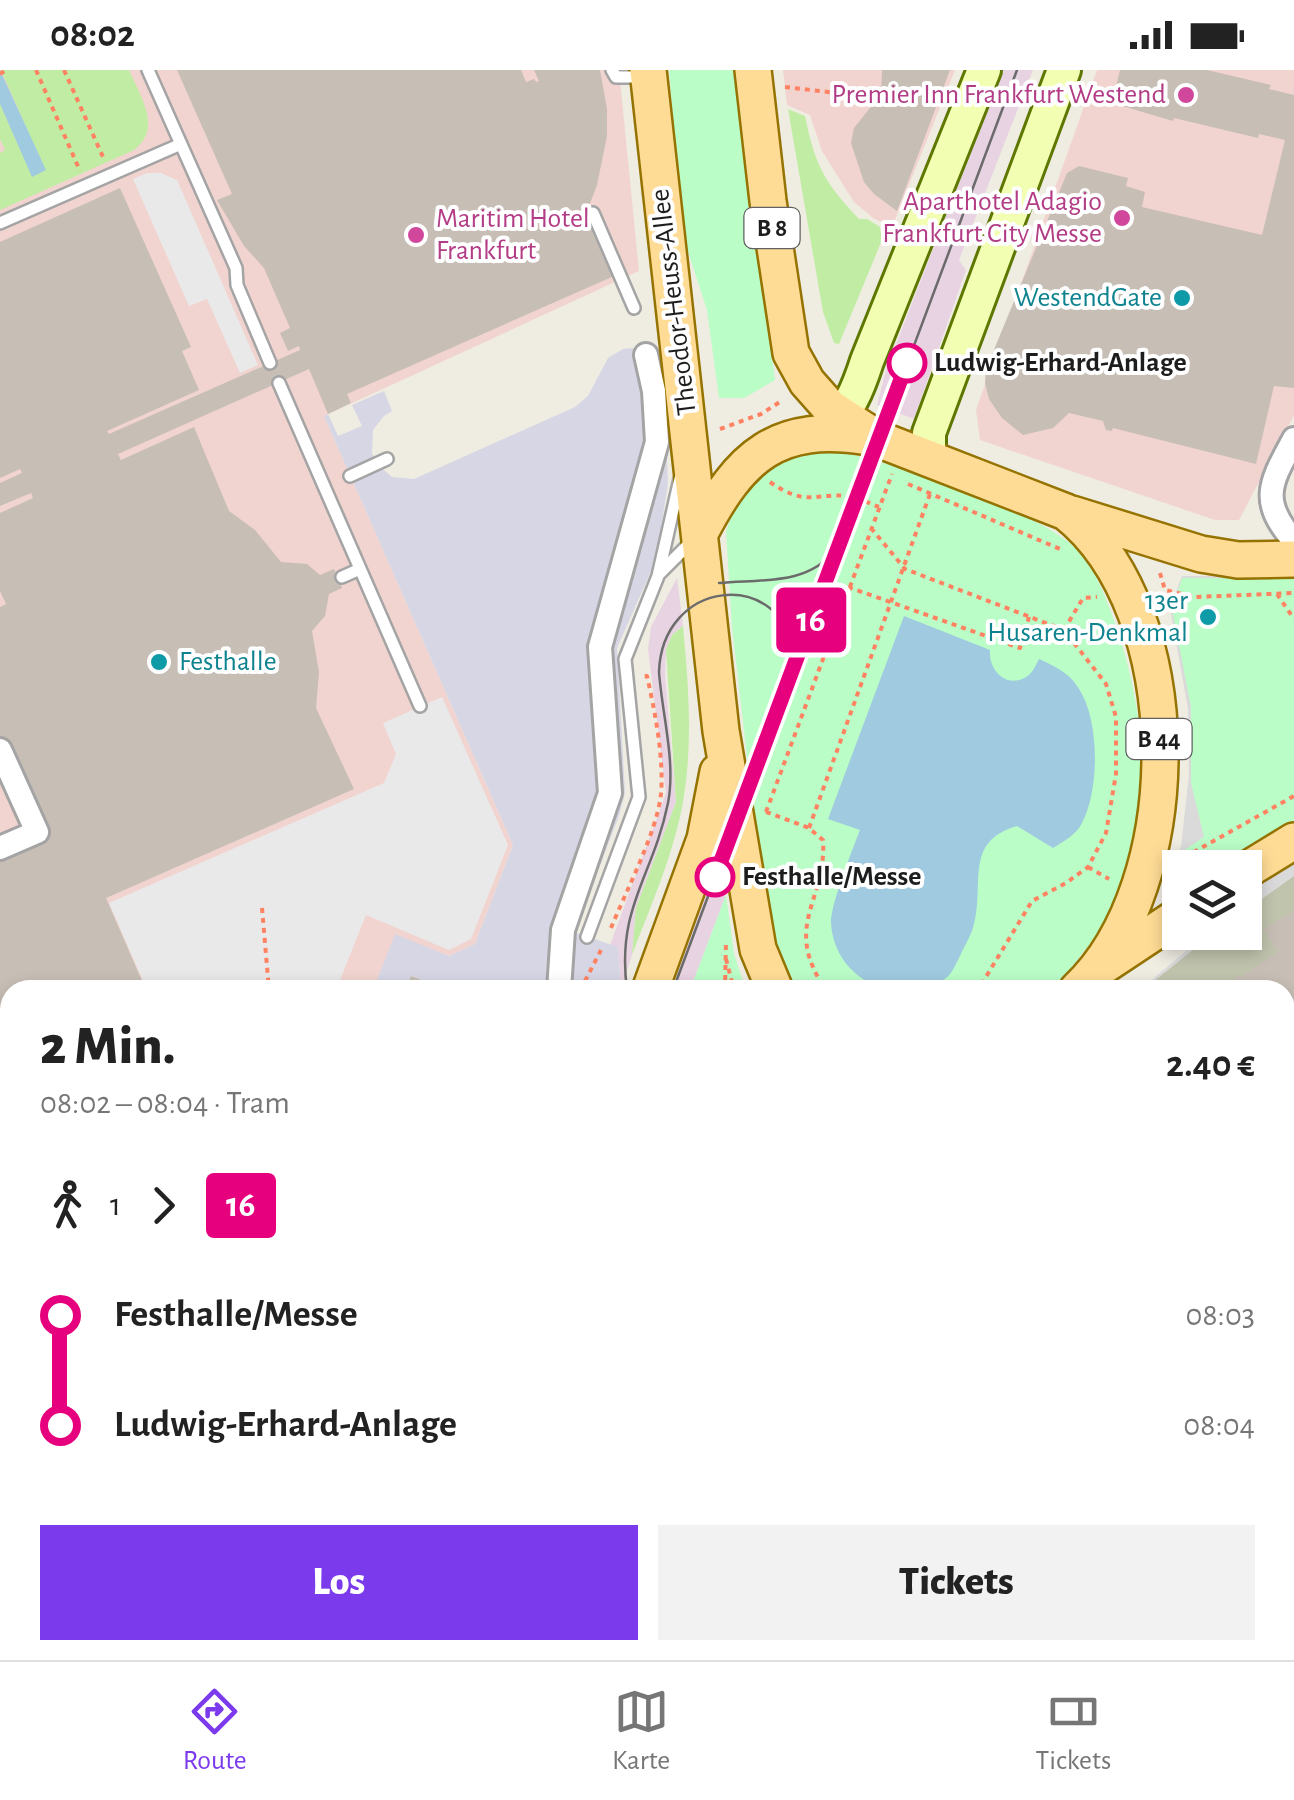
<!DOCTYPE html>
<html lang="de">
<head>
<meta charset="utf-8">
<style>
  body { margin:0; font-family:"Alegreya Sans",sans-serif; background:#f2f2f2; color:#222; height:100vh; display:flex; flex-direction:column; font-size:38px; white-space:nowrap }
  * { box-sizing:border-box; margin:0 }
  p { font-size:32px; color:#767676 }
  .icon { flex:none; width:55px; height:55px; fill:none; stroke:currentColor; stroke-width:2; stroke-linecap:round; stroke-linejoin:round }
  .map { position:relative; flex:1; overflow:hidden }
  .drawer { position:absolute; left:0px; top:910px; width:1295px; height:680px; display:flex; flex-direction:column; background:#fff; border-radius:30px 30px 0 0; box-shadow:0 5px 15px #0003 }
  .drawer>* { flex:none }
  .badge { padding:0 20px; border-radius:8px; font-size:35px; line-height:65px }
  .tools { position:absolute; left:1162px; top:780px; display:grid; gap:20px }
  .tools a { display:grid; place-items:center; width:100px; height:100px; border-radius:0px; background:#fff; box-shadow:0 5px 15px #0003; font-size:50px }
  .map>.badge { position:absolute; translate:-50% -50%; box-shadow:0 0 0 5px #fff }
  .legs { display:flex; align-items:center; gap:15px; height:110px; padding:0 40px; font-size:32px }
  .legs p { margin-inline-start:auto }
  .headline { display:flex; align-items:center; justify-content:space-between; height:170px; padding:0 40px }
  h1 { font-size:55px; font-weight:800; line-height:75px }
  .button { display:flex; gap:20px; margin-top:auto; padding:20px 40px }
  .button a { flex:1; height:115px; border-radius:0px; background:#7c3aed; color:#fff; font-size:40px; font-weight:800; line-height:115px; text-align:center }
  .button a+a { background:#f2f2f2; color:#222 }
  ul { padding:0 40px; list-style:none }
  li { display:flex; align-items:center; gap:35px; height:110px; font-size:38px }
  li i { display:grid; place-items:center; width:15px; height:100%; margin:0 12px; background:currentColor }
  li i::after { content:''; width:25px; height:25px; margin:-12px; border:8px solid; border-radius:50%; background:#fff }
  li p { margin-inline-start:auto }
  li:first-child i { background:linear-gradient(#0000 50%,currentColor 0) }
  li:last-child i { background:linear-gradient(currentColor 50%,#0000 0) }
  .status { display:flex; justify-content:space-between; align-items:center; height:70px; padding:0 50px; background:#fff; direction:ltr }
  .status svg { height:28px; fill:currentColor }
  .dock { display:flex; justify-content:space-around; align-items:center; height:140px; border-top:2px solid #e0e0e0; background:#fff; font-size:28px; color:#767676 }
  .dock a { display:grid; justify-items:center; gap:5px }
  .dock .active { color:#7c3aed }
  .map>svg:first-child { display:block }
</style>
</head>
<body>
<div class="status"><b>08:02</b><svg viewBox="0 0 49 12"><path d="M0 12V9h3v3zM5 12V6h3v6zM10 12V3h3v9zM15 12V0h3v12zM26 1h20v11H26zM47 4h2v5h-2z"/></svg></div>
<div class="map">
<svg width="1294" height="1590" viewBox="0 0 1294 1590">
  <rect width="100%" height="100%" fill="#efece2"/>
  <path fill="#dbdada" d="M1182,506H1294V1590H691L695,1580H1285V920H1140L1194,874L1188,863L1245,862V798H1180V848L1166,823L1181,776L1189,705L1188,639L1170,538Z"/>
  <path fill="#f1d4cf" d="M0,0H619L639,201L324,346L513,775L475,874L449,886L395,865L373,920H10V1312L0,1317Z
    M783,0H955L892,157L873,148L854,132L822,81L810,45L787,35Z
    M1097,0H1294V345L1239,450H1215L980,370L976,340Z"/>
  <path fill="#e8d3e2" d="M1003,0H1033L959,190L966,200L914,349L877,335L886,300Z
    M677,508L683,556L672,565L666,580L665,605L676,732L636,838L632,885L621,920L618,878L610,875L666,723L648,579L651,557Z
    M718,772L726,825L690,920H665Z"/>
  <path fill="#c1c4ad" d="M1294,806V1091L1285,1094V920H1143L1214,863L1245,862V841Z"/>
  <path fill="#c0eda3" d="M1,0H129C140,26 163,58 134,80L0,140V83L5,80L0,69V34L32,106L45,100Z
    M788,39L805,46C815,96 825,113 859,149H867L880,157L882,170L839,274L834,273L823,242Z
    M683,556C689,621 694,683 680,747C669,795 649,840 632,885L636,838L676,732L666,580L672,565Z
    M62,1580H196L198,1581L195,1590H69L60,1587Z"/>
  <path fill="#bafdc7" d="M669,0H737L775,310L744,328H719L707,240L683,166Z
    M815,379C869,381 1037,440 1075,478C1097,501 1107,530 1117,559C1145,642 1155,744 1118,827C1102,862 1077,891 1052,920H788L780,905L758,781L732,557L726,462L735,435L749,413L786,387Z
    M1182,508L1294,509V752L1221,797L1180,798L1178,828L1167,824L1183,781L1204,767L1191,713V637L1172,539Z
    M726,825L734,884L746,920H690Z
    M456,1580H637L632,1590H452Z"/>
  <path fill="#e9e9e9" d="M147,103H161L177,110L258,295L240,303L207,229L189,236L133,109Z
    M442,627L508,775L471,869L449,880L366,845L336,920H147L109,833L384,713L396,684L383,653Z"/>
  <path fill="#d7d6e5" d="M633,278L642,282L666,370L668,413L656,490L617,578L625,723L619,746L574,862L618,877L621,920H448L412,906L406,920H373L395,864L449,886L475,874L513,775L324,346L328,344L338,366L362,356L352,335L384,321L392,341L384,346L373,360L372,383L377,394L392,407L414,409L575,337L588,326L608,288L623,279Z"/>
  <path fill="#9fcae0" d="M0,0L46,100L32,107L0,34Z
    M904,546L990,580C988,601 1009,622 1030,604C1034,600 1036,594 1039,589C1054,596 1068,602 1077,616C1100,647 1100,719 1082,753C1076,765 1064,771 1053,778L1017,756C962,772 986,815 973,858C970,867 964,877 960,886C955,895 952,905 943,910C896,939 834,909 831,853C830,836 853,778 860,760L828,749Z"/>
  <path fill="#c7beb5" d="M177,0H521L526,12L534,9L536,12L539,11L534,0H600L607,39V66L597,115L586,144L614,206L347,324L351,333L328,344L309,299L118,384L121,390L194,357L229,441L255,460L281,492L307,494L320,505L334,499L342,518L329,524L325,546L312,561L319,602L316,638L354,719L106,828L146,920H10V1311L0,1315V778L37,762L0,680V537L6,534L0,521V443L33,428L31,423L0,436V413L22,403L20,399L0,408V172L120,118L191,277L182,281L199,320L107,361L109,364L300,280L299,276L288,281L280,263L290,258L264,198L244,176L217,130L232,124Z
    M882,0H950L897,141L874,124L864,112L851,73L854,58L881,24Z
    M1120,0H1207L1271,15L1269,19L1294,25V318L1274,316L1256,394L1113,358L1112,361L1106,360L1103,351L1069,343L1053,358L1023,365L1002,348L989,329L985,313L986,299L1067,103L1079,96L1128,108L1126,116L1145,122L1142,137L1262,165L1285,70L1259,64L1258,68L1174,48L1173,51L1112,33Z
    M1294,841V985L1285,969V920H1222L1238,904L1240,907L1277,882L1263,859Z
    M411,906L433,914L448,920H406Z
    M1294,1017V1068L1285,1072V1021Z
    M1285,1140L1289,1149L1294,1147L1293,1216L1288,1198L1285,1199Z
    M1294,1314V1361L1286,1364L1285,1317Z
    M868,1580H945L942,1585L951,1590H887Z
    M969,1580H1009L1004,1590H963Z"/>
  <g fill="none" stroke-linecap="round" stroke-linejoin="round">
    <g stroke="#a4a4a4" stroke-width="16">
      <path id="lane" d="M148,0L236,198L237,215L270,293
        M612,0L616,7H644
        M593,143L634,238
        M0,153L181,74
        M279,313L420,636
        M350,406L387,389
        M660,503L693,470
        M342,507L360,499
        M587,867L639,727L625,589L658,506L680,409
        M0,1348L10,1344
        M0,1372L10,1370
        M0,1392L10,1388"/>
    </g>
    <g stroke="#a4a4a4" stroke-width="28">
      <path id="street" d="M1294,369C1271,412 1258,430 1294,471
        M0,680L37,762L0,778
        M559,920L563,860L610,723L600,577L657,372L654,321L646,285
        M1285,1268L1294,1265
        M0,1465L10,1468
        M0,1497L10,1490
        M319,1580L353,1590
        M743,1580L762,1590
        M0,1588L5,1590
        M358,1590L374,1588L389,1580"/>
    </g>
    <g stroke="#5e7700" stroke-width="38">
      <path id="secondary" d="M827,362C849,341 858,319 867,291L984,0
        M929,388V363L1064,0"/>
    </g>
    <g stroke="#957300" stroke-width="40">
      <path id="primary" d="M648,0L721,661L758,879L775,920
        M753,0L768,131L791,283L807,312L830,338L878,369L1066,442C1190,540 1189,815 1077,920
        M1072,444L1201,484L1238,490L1294,489
        M700,463C740,386 777,352 868,367
        M1245,801L1294,771
        M1103,896L1180,845
        M650,920L705,769L718,702
        M400,1590L404,1580
        M646,1590L651,1580"/>
    </g>
    <path stroke="#ff8262" stroke-width="4" stroke-dasharray="5 5" stroke-linecap="butt" d="M36,0L80,101
      M64,0L103,87
      M0,4L6,0
      M785,17L863,26L883,35
      M720,359L761,344L783,330
      M770,412C806,437 813,423 848,426C858,426 869,434 879,437
      M908,414L1060,479
      M871,458L905,499L1064,560L1106,614L1116,647V704L1106,763L1088,797L1066,813L1032,831L978,920
      M1160,503L1165,520L1195,527L1294,523
      M848,517L1020,578L1029,547
      M1277,524L1294,549
      M1064,560L1083,528L1097,527
      M766,742L892,404
      M766,742L809,758L823,770C827,832 781,855 826,920
      M809,758L930,424
      M1176,792L1294,726
      M1088,797L1109,809
      M262,838L269,920
      M611,858C626,821 657,762 661,724C664,687 655,642 647,606H644
      M726,889L734,920
      M585,911L601,880
      M725,920L726,870
      M691,1580L708,1590
      M496,1590L500,1580
      M605,1590L610,1580"/>
    <use href="#lane" stroke="#fff" stroke-width="11"/>
    <use href="#street" stroke="#fff" stroke-width="22"/>
    <use href="#secondary" stroke="#f2feb1" stroke-width="32"/>
    <use href="#primary" stroke="#ffdc96" stroke-width="35"/>
    <path stroke="#6b6b6b" stroke-width="2.5" d="M719,513C759,509 808,516 835,480
      M627,920C616,837 653,807 668,733C676,692 662,644 659,602C662,510 779,495 798,586
      M673,920L1017,0
      M445,1590L449,1580"/>
  </g>
  <g fill="none" stroke-linecap="round" stroke-linejoin="round">
    <g stroke="#fff" stroke-width="22">
      <path id="line-1" d="M715,807L907,293"/>
    </g>
    <use href="#line-1" stroke="#e6007e" stroke-width="15"/>
  </g>
  <g fill="#d1479c" stroke="#fff" stroke-width="4">
    <circle cx="1186" cy="25" r="10"/>
    <circle cx="1122" cy="148" r="10"/>
    <circle cx="416" cy="165" r="10"/>
  </g>
  <g fill="#0f9aa8" stroke="#fff" stroke-width="4">
    <circle cx="1182" cy="228" r="10"/>
    <circle cx="1208" cy="547" r="10"/>
    <circle cx="159" cy="592" r="10"/>
  </g>
  <g fill="#fff" stroke="#e6007e" stroke-width="5">
    <circle cx="907" cy="293" r="18"/>
    <circle cx="715" cy="807" r="18"/>
  </g>
  <g text-anchor="middle" dominant-baseline="central" stroke-width="8" stroke-linejoin="round" paint-order="stroke">
    <g fill="#fff" stroke="#616161" stroke-width="2.5">
      <rect x="744.5" y="138" width="55" height="40" rx="8"/>
      <rect x="1126.5" y="649" width="65" height="40" rx="8"/>
    </g>
    <g font-size="25" font-weight="bold" fill="#1d1d1d">
      <text x="772" y="158">B 8</text>
      <text x="1159" y="669">B 44</text>
    </g>
    <g font-size="28" fill="#b23c85" stroke="#fff" text-anchor="end">
      <text x="1166" y="25">Premier Inn Frankfurt Westend</text>
      <text x="1102" y="132">Aparthotel Adagio<tspan x="1102" dy="32">Frankfurt City Messe</tspan></text>
      <text x="436" y="149" text-anchor="start">Maritim Hotel<tspan x="436" dy="32">Frankfurt</tspan></text>
    </g>
    <g font-size="28" fill="#0d838f" stroke="#fff" text-anchor="end">
      <text x="1162" y="228">WestendGate</text>
      <text x="1188" y="531">13er<tspan x="1188" dy="32">Husaren-Denkmal</tspan></text>
      <text x="179" y="592" text-anchor="start">Festhalle</text>
    </g>
    <g font-size="28" fill="#1d1d1d" stroke="#fff">
      <text transform="translate(674 232) rotate(-97)">Theodor-Heuss-Allee</text>
    </g>
    <g font-size="28" font-weight="bold" fill="#1d1d1d" stroke="#fff" text-anchor="start">
      <text x="934" y="293">Ludwig-Erhard-Anlage</text>
      <text x="742" y="807">Festhalle/Messe</text>
    </g>
  </g>
</svg>
<div class="tools">
<a><svg class="icon" aria-label="layers" viewBox="0 0 24 24"><path d="M12 4l9 5-9 5-9-5zM3 14l9 5 9-5"/></svg></a>
</div>
<b class="badge" style="left:811px;top:550px;background:#e6007e;color:#fff">16</b>
<section class="drawer">
<div class="headline"><div><h1>2 Min.</h1><p>08:02 – 08:04 · Tram</p></div><b>2.40 €</b></div>
<div class="legs"><svg class="icon" aria-label="walk" viewBox="0 0 24 24"><circle cx="13" cy="4" r="2"/><path d="M13 8l-2 6 4 7M11 14l-3 7M7 12l3-4h3l4 4"/></svg>1<svg class="icon" aria-label="forward" viewBox="0 0 24 24"><path d="M9 5l7 7-7 7"/></svg><b class="badge" style="background:#e6007e;color:#fff">16</b></div>
<ul>
<li><i style="color:#e6007e"></i><b>Festhalle/Messe</b><p>08:03</p></li>
<li><i style="color:#e6007e"></i><b>Ludwig-Erhard-Anlage</b><p>08:04</p></li>
</ul>
<div class="button"><a>Los</a><a>Tickets</a></div>
</section>
</div>
<nav class="dock">
<a class="active"><svg class="icon" aria-label="directions" viewBox="0 0 24 24"><path d="M12 3l9 9-9 9-9-9zM9 14v-3h6M13 9l2 2-2 2"/></svg>Route</a>
<a><svg class="icon" aria-label="map" viewBox="0 0 24 24"><path d="M3 6l6-2 6 2 6-2v14l-6 2-6-2-6 2zM9 4v14M15 6v14"/></svg>Karte</a>
<a><svg class="icon" aria-label="tickets" viewBox="0 0 24 24"><path d="M3 7h18v10H3zM15 7v10"/></svg>Tickets</a>
</nav>
</body>
</html>
